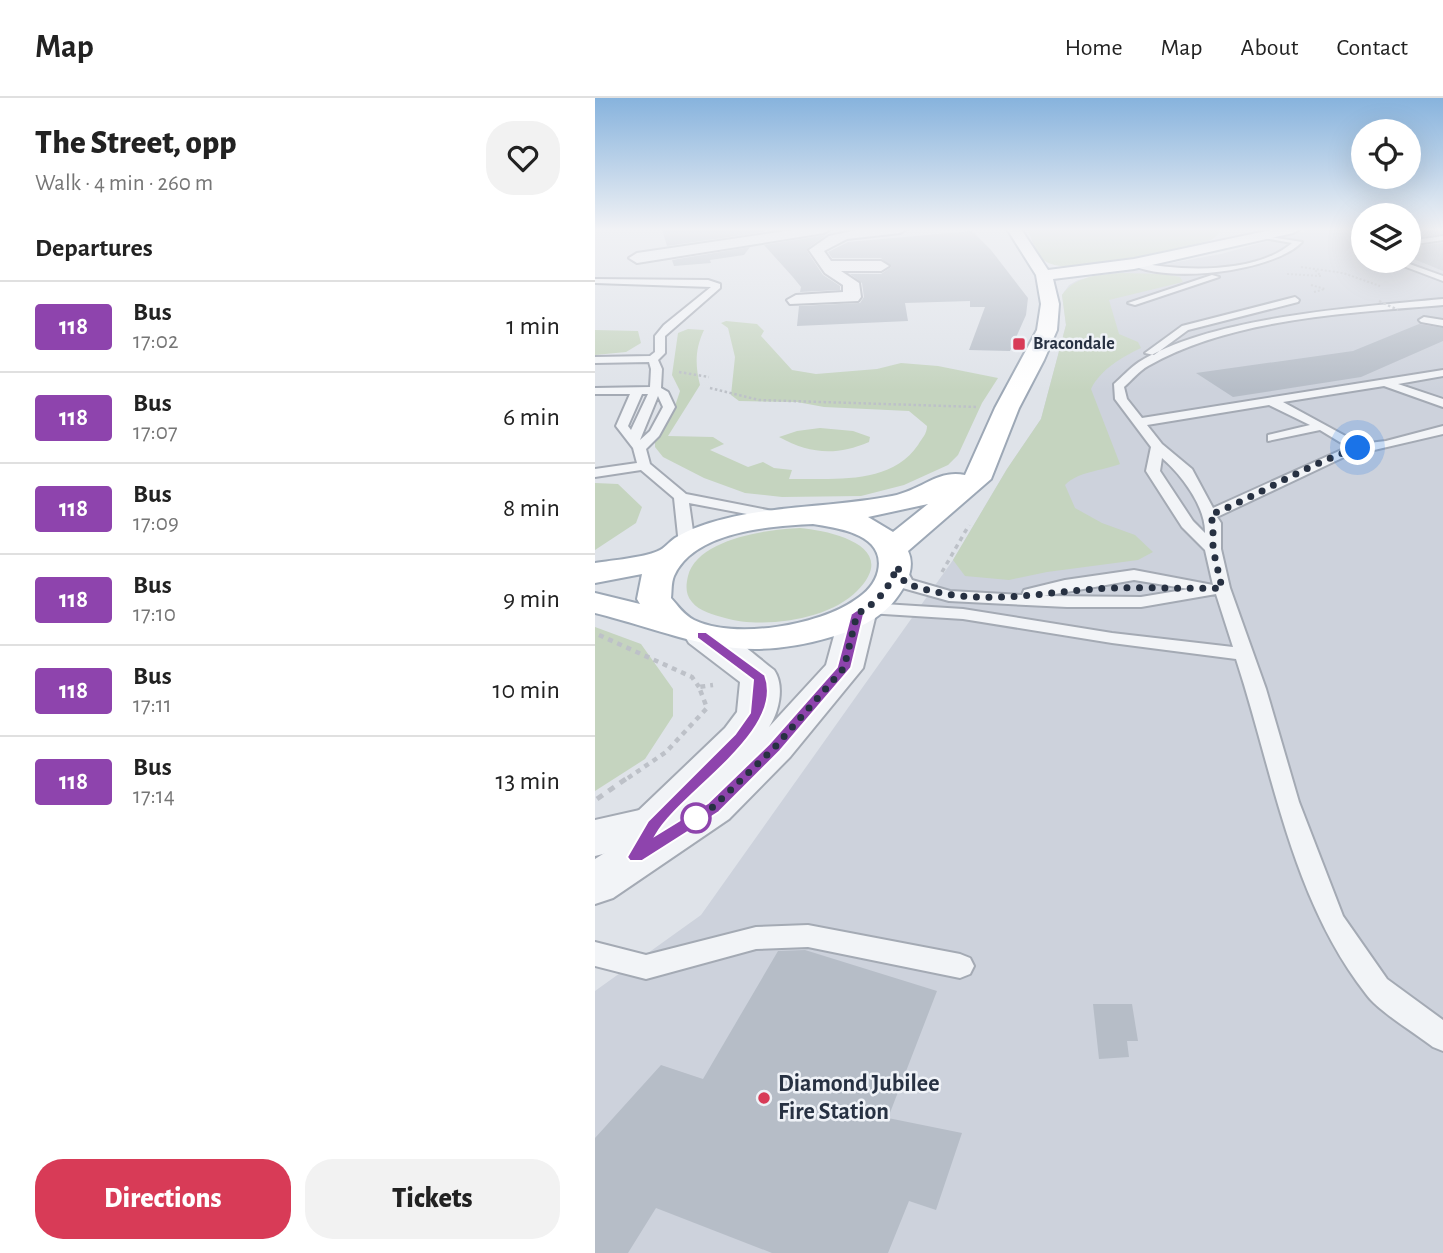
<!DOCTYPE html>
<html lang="en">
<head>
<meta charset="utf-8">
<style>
  body { margin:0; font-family:"Alegreya Sans",sans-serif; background:#f2f2f2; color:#222; height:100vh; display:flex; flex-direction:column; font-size:26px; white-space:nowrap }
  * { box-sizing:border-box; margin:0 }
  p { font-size:23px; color:#767676 }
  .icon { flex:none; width:38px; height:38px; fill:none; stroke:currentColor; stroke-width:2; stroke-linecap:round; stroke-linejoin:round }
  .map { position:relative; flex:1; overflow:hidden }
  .sheet { display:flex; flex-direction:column; background:#fff; width:595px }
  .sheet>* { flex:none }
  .badge { padding:0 14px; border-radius:5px; font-size:24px; line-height:46px }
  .fabs { position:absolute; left:756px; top:21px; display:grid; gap:14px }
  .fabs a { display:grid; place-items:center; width:70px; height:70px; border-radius:50%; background:#fff; box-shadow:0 7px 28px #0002; font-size:35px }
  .you { position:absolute; width:35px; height:35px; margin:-18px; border:5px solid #fff; border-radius:50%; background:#1a73e8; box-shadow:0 0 0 10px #1a73e833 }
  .map>.badge { position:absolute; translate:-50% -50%; box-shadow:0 0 0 4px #fff }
  h2 { padding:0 35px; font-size:26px; line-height:63px }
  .round { display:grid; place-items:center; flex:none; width:74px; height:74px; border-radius:28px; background:#f2f2f2 }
  .overview { display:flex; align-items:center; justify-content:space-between; height:119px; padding:0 35px }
  h1 { font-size:33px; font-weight:800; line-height:52px }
  .button { display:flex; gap:14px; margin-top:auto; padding:14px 35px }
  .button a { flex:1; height:80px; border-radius:28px; background:#d83b57; color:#fff; font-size:28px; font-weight:800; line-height:80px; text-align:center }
  .button a+a { background:#f2f2f2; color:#222 }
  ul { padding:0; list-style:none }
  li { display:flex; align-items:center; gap:21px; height:91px; padding:0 35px; border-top:2px solid #e0e0e0 }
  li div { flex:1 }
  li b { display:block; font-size:26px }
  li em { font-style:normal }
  li .badge { min-width:77px; font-weight:700; text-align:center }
  header { display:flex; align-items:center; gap:42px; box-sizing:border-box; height:98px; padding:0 35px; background:#fff; border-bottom:2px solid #e0e0e0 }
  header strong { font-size:33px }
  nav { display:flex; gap:38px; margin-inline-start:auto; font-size:24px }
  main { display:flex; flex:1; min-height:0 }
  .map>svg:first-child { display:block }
</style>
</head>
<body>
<header>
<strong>Map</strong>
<nav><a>Home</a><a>Map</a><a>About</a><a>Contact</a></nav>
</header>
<main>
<section class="sheet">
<div class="overview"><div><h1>The Street, opp</h1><p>Walk · 4 min · 260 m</p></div><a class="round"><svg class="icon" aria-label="heart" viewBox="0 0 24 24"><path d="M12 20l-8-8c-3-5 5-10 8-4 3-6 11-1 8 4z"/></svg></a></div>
<h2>Departures</h2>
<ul>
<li><span class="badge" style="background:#8e44ad;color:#fff">118</span><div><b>Bus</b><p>17:02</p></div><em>1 min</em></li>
<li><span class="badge" style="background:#8e44ad;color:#fff">118</span><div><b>Bus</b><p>17:07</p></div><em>6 min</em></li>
<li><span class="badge" style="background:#8e44ad;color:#fff">118</span><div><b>Bus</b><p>17:09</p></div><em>8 min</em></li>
<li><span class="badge" style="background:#8e44ad;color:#fff">118</span><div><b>Bus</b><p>17:10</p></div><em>9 min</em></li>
<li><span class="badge" style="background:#8e44ad;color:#fff">118</span><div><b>Bus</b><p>17:11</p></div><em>10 min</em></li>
<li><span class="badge" style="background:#8e44ad;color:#fff">118</span><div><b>Bus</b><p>17:14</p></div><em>13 min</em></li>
</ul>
<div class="button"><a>Directions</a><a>Tickets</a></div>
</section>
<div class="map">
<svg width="848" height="1155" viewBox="0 0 848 1155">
  <rect width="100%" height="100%" fill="#dfe3e9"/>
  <path fill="#cdd2dc" d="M717,131H768V163H814V131H848V1155H0V893L106,817L358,462L412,371L446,321L471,227L467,197L474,187L483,182L626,156Z"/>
  <path fill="#c5d4bf" d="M432,131H625C624,147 582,151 568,153C541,159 468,181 446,160C440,153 436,139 432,131Z
    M527,175L568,176L585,179L588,184L514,202L524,236L543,244L546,250C527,259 506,271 496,291L525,366C507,373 484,373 470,387L480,410L507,425L540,437L558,454L543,462L452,474L414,482L370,478L358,462L412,371L446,321L471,227L467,197C481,177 504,177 527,175Z
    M131,223L162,226L169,233L166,238L197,272L221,276L282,271L306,265L343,268L403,280L387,305L363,357L353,367L309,387L266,398L187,399L150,395L109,380L68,359L60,349V341L80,308L85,293L77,277L83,235L93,231L109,232C100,251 100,267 105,287L73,338L118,339L129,346L115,352L153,369L168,364L179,370L197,372L194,381C237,380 295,388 323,347C327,340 332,336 332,328L314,313L229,309L202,304L144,303L136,297L140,259L133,230L126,225Z
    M0,232L43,233L46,245L31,254L0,257Z
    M225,330L258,333L275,339L274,344C241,358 215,356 184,339L202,333Z
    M0,385L23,386L47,409L41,425L0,452Z
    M205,430C238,433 306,449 262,493C234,522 167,531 130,520C119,517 104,513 97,504C90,496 91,487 93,478C102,441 173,431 205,430Z
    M0,529L46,546L78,591V618L50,661L0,693Z"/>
  <path fill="#b6bdc7" d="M67,131H171L168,134L72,148Z
    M814,131H848V136L814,140Z
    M377,133L396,152L433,200L431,217L415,253L374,252L390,209H375V203L310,205L313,223L202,228L204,208L265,205L269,199L267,185L255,176H286L296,169L286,160H237L233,154L253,144Z
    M231,137L213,150L212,153L228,177L245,188V192L205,194L206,189L197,178L169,147Z
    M848,145V173L814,159V149Z
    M155,149L149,157L115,162L116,165L79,168L77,162Z
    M824,226L848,230V243L766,279L638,299L601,275L758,253Z
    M210,852L342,893L293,1020L367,1035L341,1112L314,1103L293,1155H177L61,1110L33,1155H0V1040L66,967L108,981L183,853Z
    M498,906H537L543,943H532L534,959L504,961Z"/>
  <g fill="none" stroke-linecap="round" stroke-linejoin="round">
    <g stroke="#a4aab4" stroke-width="4">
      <path id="service" d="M663,137L707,144C678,174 571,186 535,166L539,164C584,173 660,177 697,145L663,139Z
        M848,138V142L814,147V143Z
        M795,163H806L848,178V183Z
        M617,177L624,179L540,207L533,205Z
        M0,181L113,182L125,186V190L70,238V255L63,262L67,271L66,290L73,294L80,309L64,338L51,351L55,366L91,396L188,415L190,418L188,421L183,422L94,405L100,447L92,452L84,447L79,400L46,372L0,379V371L42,365L38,350L21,328L35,296H0V290L55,289L56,271L54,264L0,265V259L55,258L60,254V238L69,227L116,189L0,185ZM47,296H53L36,332L33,328ZM63,298L68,309L55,333L45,342Z
        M700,199L704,202L703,204L593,232L559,257L550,255L587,228Z
        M848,201V207C754,215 637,220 553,268C544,273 537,282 529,289L532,301L547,320L848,272V278L803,286L848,301V309L789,288L688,304L765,346L791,343L848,328V336L749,359L622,419L626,425V451L635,490L671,591L704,704L748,818L792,881L848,922V953L838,949C820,935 783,913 771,896C696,800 678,674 641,561L517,545L368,521L273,515L264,510L273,505L368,511L517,535L638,549L621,496L546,509H472L354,503L304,489L294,468L302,463L308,465L317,482L355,493L427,497L429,492L470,482L539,472L618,487L610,452L587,429L551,373L556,349L520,301L519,286C527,279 535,270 544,264C615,219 763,209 848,201ZM674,307L715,327L673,337V343L725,332L753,349L618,410L597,371L567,346L552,327ZM567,360C586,376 611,409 610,435L598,423L565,373ZM539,482L594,491L546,499L449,498Z
        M829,219L848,222V228L826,224L824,222Z
        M213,827L365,856L375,860L379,868L375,876L365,880L213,849L161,851L51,881L0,868V844L51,857L161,829Z"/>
    </g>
    <g stroke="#a4aab4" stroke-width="4">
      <path id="minor" d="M205,131H236L229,135L42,165L34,160L42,155Z
        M267,131H312L305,135L252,141L229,153L236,163H286L294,168L286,173H246L264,185L266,199L263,203L195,206L192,202L201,197L248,194V187L230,175L214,152L234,138Z
        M58,709L75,715L81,727L75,739L0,758V722Z"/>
    </g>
    <g stroke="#a4aab4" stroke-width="4">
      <path id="tertiary" d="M263,505L275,509L281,516L268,570L195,659L134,721L18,800L0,806V761L30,742L28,738L41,715L130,630L142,614L145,584L94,545L89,537L94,529C125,522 155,554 179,572C190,588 184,614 174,629L231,567L245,516L251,509Z"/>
    </g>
    <g stroke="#9da8b6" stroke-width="4">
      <path id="primary" d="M412,131H426L453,172L539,161L681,131H705L698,135L539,171L458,181L464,206L462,232L449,262L424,310L396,381L313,453C321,470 311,488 300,502C284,522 260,532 236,539C138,568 91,538 0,515V495L45,506L42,501L47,476L0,485V465C18,462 47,460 63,453C69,451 74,444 80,440C95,431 112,425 129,421C185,407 241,409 297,398C327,392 343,371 370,377L400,310L442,232L446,206L441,177ZM333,406L298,434L273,419ZM218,426C243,430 291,436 283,473C280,486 271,495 260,502C225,527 140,542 99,522C89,517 83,508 76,500C77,493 76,485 79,478C99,433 176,428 218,426Z"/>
    </g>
    <path stroke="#bdc1c8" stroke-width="2" stroke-dasharray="2 2" stroke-linecap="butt" d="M706,169L748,175L785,188
      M692,176L726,178L719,171
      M716,187L730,191L719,194"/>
    <path stroke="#bdc1c8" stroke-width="2.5" stroke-dasharray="2.5 2.5" stroke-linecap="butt" d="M84,274L114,279
      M115,290L164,302L383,309"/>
    <path stroke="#bdc1c8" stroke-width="3.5" stroke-dasharray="4.5 4.5" stroke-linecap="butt" d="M347,474L374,427"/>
    <path stroke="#bdc1c8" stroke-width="4.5" stroke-dasharray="5 5" stroke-linecap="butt" d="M4,537L97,579L104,589
      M33,680L71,654L112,610L104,589L118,587"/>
    <path stroke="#bdc1c8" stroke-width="5" stroke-dasharray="7 7" stroke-linecap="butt" d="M2,701L35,678"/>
    <use href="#service" fill="#f2f4f7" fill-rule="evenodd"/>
    <use href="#minor" fill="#f2f4f7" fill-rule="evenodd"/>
    <use href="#tertiary" fill="#f2f4f7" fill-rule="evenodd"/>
    <use href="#primary" fill="#fff" fill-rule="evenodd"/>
    <path stroke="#bdc1c8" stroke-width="2.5" stroke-dasharray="2.5 2.5" stroke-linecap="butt" d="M784,203L803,212"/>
  </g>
  <linearGradient id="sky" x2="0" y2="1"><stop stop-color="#87b3dd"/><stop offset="0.45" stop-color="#f1f2f5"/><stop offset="1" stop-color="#f1f2f5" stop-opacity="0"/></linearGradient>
  <rect width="848" height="292" fill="url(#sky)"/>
  <path fill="#8e44ad" stroke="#fff" stroke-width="2" d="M262,512L269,516L256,570L185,653L124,714L47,763H35L32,759L53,723L140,636L155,615L158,582L102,540V534H111L170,577C192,634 85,694 61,737L113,705L174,646L242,569L256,516Z"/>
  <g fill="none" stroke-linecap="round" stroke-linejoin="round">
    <path stroke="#273142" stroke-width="7" stroke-dasharray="0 12.6" d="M101,720L99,722L118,709L180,649L249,570L262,516C283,504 295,490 302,468L310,485C385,512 443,493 519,490C554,489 591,491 627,490L618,451V425L615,417C665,397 712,366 763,350"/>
  </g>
  <g fill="#d83b57" stroke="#eff2f7" stroke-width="2.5">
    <rect x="417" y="239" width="14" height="14" rx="3.5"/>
    <circle cx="169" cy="1000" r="7"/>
  </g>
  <circle fill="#fff" stroke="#8e44ad" stroke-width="3.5" cx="101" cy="720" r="14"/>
  <g text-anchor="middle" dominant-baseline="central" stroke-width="5" stroke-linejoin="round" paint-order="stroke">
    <g font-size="18" font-weight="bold" fill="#273142" stroke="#eff2f7" text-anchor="start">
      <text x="438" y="246">Bracondale</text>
    </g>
    <g font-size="24" font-weight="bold" fill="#273142" stroke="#eff2f7" text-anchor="start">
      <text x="183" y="986">Diamond Jubilee<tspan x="183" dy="28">Fire Station</tspan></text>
    </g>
  </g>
</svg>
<div class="fabs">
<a><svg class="icon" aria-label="locate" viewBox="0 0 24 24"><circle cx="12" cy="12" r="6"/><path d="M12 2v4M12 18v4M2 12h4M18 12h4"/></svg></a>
<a><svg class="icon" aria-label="layers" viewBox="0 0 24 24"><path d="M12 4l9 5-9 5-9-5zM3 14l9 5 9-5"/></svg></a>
</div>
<div class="you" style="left:763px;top:350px"></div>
</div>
</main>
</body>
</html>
